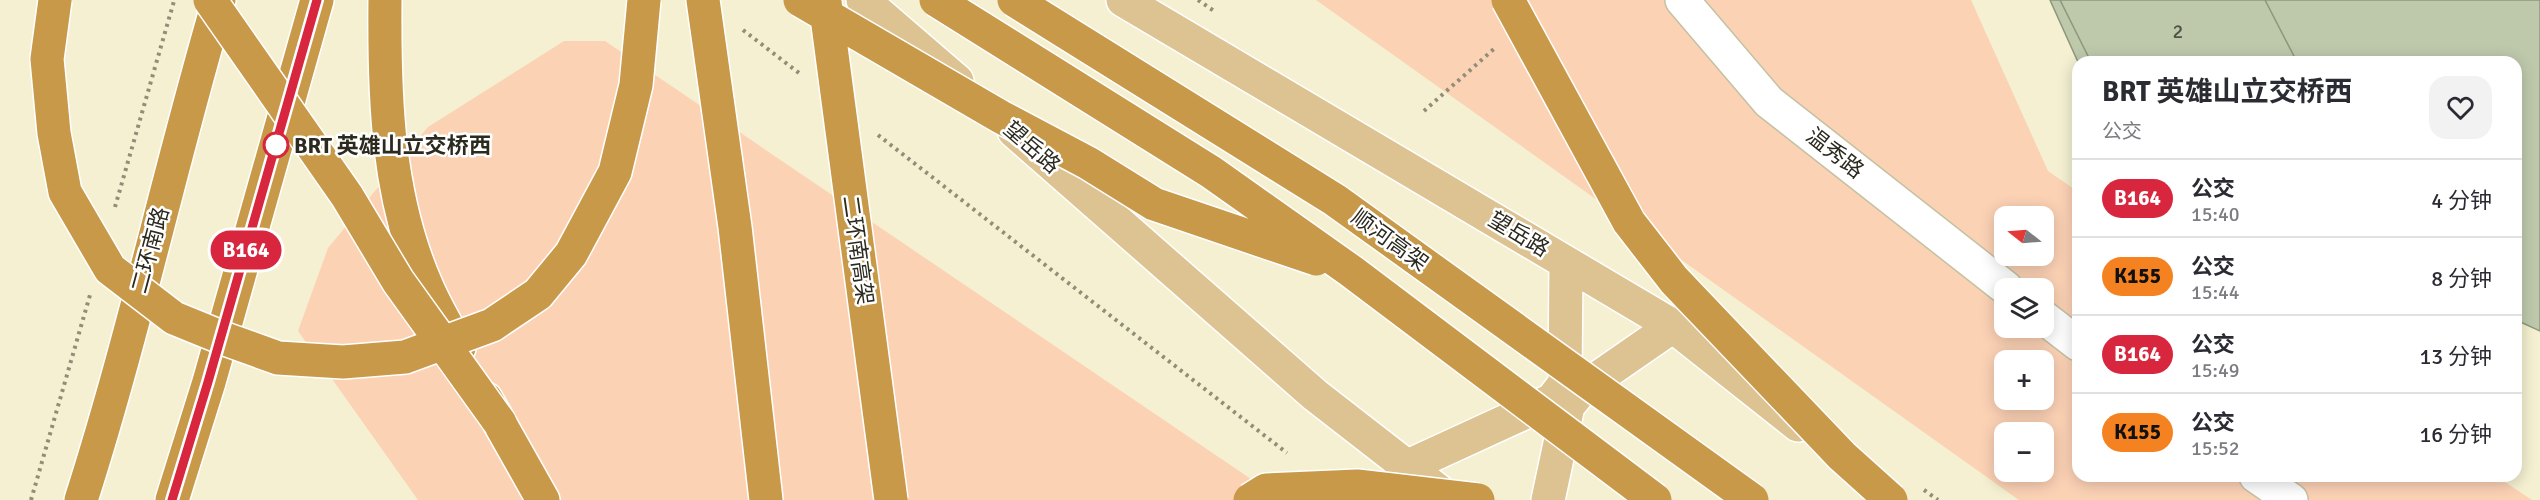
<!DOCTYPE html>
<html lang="zh">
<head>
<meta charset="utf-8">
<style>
  body { margin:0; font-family:Signika,"Noto Sans SC",sans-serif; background:#f2f2f3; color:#2b2b33; height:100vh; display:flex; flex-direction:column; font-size:22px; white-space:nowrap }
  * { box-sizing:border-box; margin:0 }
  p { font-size:20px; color:#7c7c81 }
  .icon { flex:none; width:33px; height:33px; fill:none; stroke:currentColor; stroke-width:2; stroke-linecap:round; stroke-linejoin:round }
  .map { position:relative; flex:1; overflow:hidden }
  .side { position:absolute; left:2072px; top:56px; width:450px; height:426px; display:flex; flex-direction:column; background:#fff; border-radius:18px; box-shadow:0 3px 15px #0003 }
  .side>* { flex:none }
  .badge { padding:0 12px; border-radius:20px; font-size:21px; line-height:39px }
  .needle { width:39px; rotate:287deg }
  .fabs { position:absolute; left:1994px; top:206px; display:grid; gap:12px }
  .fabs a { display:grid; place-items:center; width:60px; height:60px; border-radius:12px; background:#fff; box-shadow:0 3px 15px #0003; font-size:30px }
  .map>.badge { position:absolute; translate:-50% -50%; box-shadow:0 0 0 3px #fff }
  .round { display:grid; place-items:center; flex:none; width:63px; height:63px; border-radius:18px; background:#f2f2f3 }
  .headline { display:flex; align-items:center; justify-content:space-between; height:102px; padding:0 30px }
  h1 { font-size:28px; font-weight:700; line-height:45px }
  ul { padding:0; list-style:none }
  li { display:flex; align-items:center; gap:18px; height:78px; padding:0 30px; border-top:2px solid #e1e1e2 }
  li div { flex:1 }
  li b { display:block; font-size:22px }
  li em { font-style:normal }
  li .badge { min-width:66px; font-weight:700; text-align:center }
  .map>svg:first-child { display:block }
</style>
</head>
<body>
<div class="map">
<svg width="2540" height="500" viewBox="0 0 2540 500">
  <rect width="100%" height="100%" fill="#f4f0d1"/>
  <path fill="#fcd2b5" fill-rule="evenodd" d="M1316,0H1971L2048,171L2077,191L2078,476H2496L2532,500H2019ZM2004,216H2043V255H2004ZM2004,288H2043V327H2004ZM2004,360H2043V399H2004ZM2004,432H2043V471H2004Z
    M564,41H605L1282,500H418L298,331L328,248L428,127Z"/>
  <path fill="#bec9ac" stroke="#8c977b" stroke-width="1.5" d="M2050,0H2540V331L2516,320V62H2078Z
    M2060,0H2265L2297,62H2091Z"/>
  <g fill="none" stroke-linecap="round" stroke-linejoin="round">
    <g stroke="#c4c1a3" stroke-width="36">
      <path id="minor" d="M1682,0L1769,102L2006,288
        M2043,317L2078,344
        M2256,476L2291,500"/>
    </g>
    <g stroke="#fff" stroke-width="36">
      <path id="major" d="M863,0L957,81
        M1123,0L1673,326L1798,425
        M1014,131L1315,395L1450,500
        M1406,467L1552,400L1565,383L1566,263
        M1548,500L1568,406L1582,389L1673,326"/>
    </g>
    <g stroke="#fff" stroke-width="36">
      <path id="highway" d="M385,0C384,97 387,197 427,287C436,308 448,328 459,348
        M703,0L735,227L766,500
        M486,399L543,500
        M81,500C134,335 170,166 219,0
        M172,500L209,382L317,0"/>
    </g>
    <path stroke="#908d78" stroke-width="4" stroke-dasharray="3 4.5" stroke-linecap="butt" d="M1198,0L1214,11
      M743,30L799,73
      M1424,111L1495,48
      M878,135L1287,453
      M115,207L174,1
      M1924,490L1938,500
      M31,500L90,295"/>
    <use href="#minor" stroke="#fff" stroke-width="33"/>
    <use href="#major" stroke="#ddc292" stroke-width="33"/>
    <use href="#highway" stroke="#c79949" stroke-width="33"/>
    <g stroke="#fff" stroke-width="36" stroke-linecap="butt">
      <path id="highway-bridge" d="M55,0L47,59L54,133L65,192L110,269L174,318L228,340L278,358L343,362L405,357L492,325L538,294L571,254L615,172L636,85L644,0
        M210,0L347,196L398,281L500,423
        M800,0L1001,117L1088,163L1154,204L1316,259
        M936,0L1211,172L1351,271L1655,500
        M1014,0L1335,200L1752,500
        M1508,0L1629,222L1674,280L1842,456L1891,500
        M825,2L891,500
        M1250,500L1266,490L1357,486L1478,500"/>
    </g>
    <use href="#highway-bridge" stroke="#c79949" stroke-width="33"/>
  </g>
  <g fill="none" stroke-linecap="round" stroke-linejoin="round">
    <g stroke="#fff" stroke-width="14">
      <path id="line" d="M172,500L208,382L317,0"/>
    </g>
    <use href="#line" stroke="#d7263d" stroke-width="9"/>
  </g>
  <circle fill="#fff" stroke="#d7263d" stroke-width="3" cx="276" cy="145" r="12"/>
  <g text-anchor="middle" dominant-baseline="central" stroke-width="5" stroke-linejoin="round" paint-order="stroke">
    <g font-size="20" fill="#505242">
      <text x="2178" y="31">2</text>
    </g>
    <g font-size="22" font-weight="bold" fill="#2c2a1f" stroke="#fff" text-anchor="start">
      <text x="294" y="145">BRT 英雄山立交桥西</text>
    </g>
    <g font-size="22" fill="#2c2a1f" stroke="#fff">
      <text transform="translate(1032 147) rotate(41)">望岳路</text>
      <text transform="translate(1835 153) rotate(38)">温秀路</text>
      <text transform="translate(1519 234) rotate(31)">望岳路</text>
      <text transform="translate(1390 240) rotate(36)">顺河高架</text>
      <text transform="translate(150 250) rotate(-75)">二环南路</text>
      <text transform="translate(858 250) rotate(82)">二环南高架</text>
    </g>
  </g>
</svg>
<div class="fabs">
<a><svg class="needle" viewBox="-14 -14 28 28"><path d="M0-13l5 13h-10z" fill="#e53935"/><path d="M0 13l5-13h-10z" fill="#7c7c81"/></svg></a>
<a><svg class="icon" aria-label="layers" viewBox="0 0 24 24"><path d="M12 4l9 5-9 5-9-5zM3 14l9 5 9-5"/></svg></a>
<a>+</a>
<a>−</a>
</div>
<b class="badge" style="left:246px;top:250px;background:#d7263d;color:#fff">B164</b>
<section class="side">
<div class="headline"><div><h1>BRT 英雄山立交桥西</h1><p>公交</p></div><a class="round"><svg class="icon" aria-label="heart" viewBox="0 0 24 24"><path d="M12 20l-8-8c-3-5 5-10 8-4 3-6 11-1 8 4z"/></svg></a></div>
<ul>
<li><span class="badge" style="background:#d7263d;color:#fff">B164</span><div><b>公交</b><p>15:40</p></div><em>4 分钟</em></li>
<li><span class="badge" style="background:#f58220;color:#111">K155</span><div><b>公交</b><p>15:44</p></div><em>8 分钟</em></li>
<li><span class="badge" style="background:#d7263d;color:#fff">B164</span><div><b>公交</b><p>15:49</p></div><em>13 分钟</em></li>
<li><span class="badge" style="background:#f58220;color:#111">K155</span><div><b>公交</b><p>15:52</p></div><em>16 分钟</em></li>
</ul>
</section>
</div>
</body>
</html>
